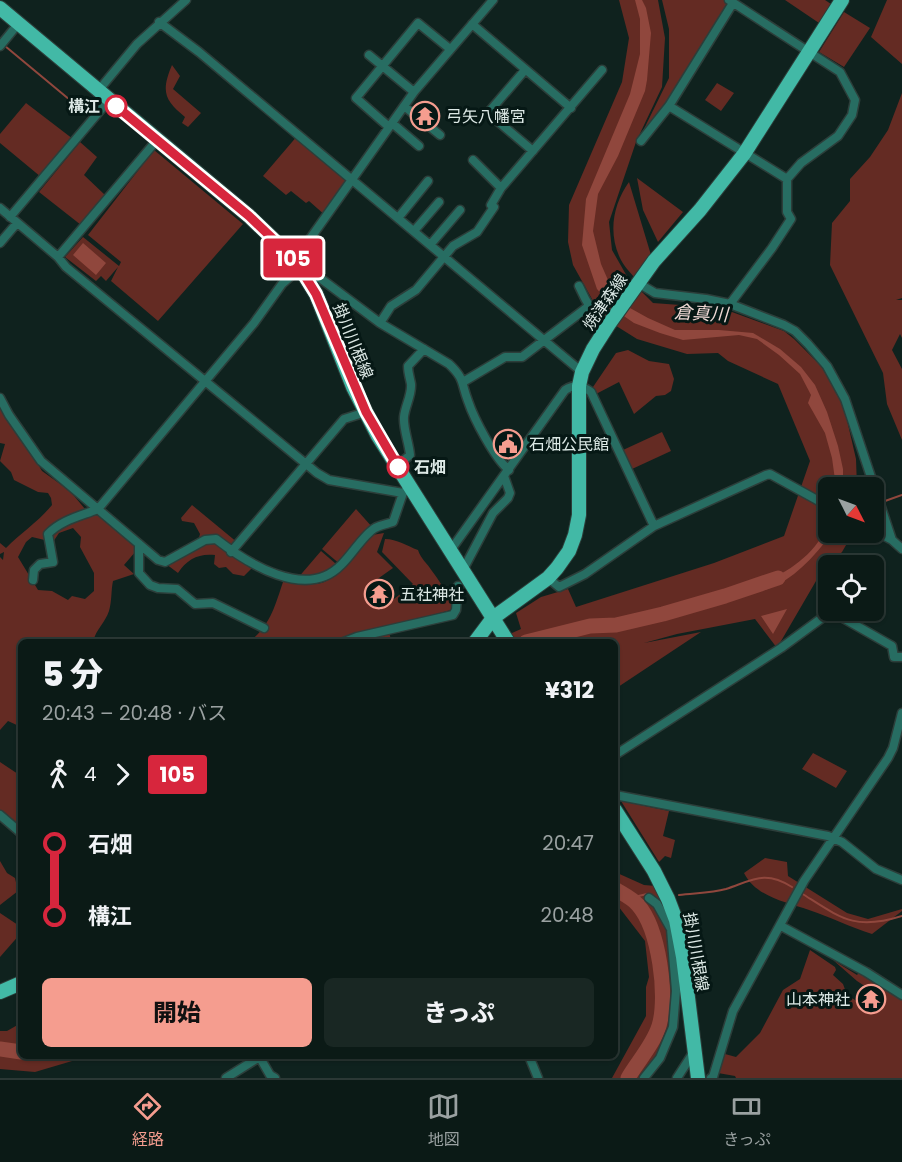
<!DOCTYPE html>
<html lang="ja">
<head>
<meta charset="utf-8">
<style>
  body { margin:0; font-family:Poppins,"Noto Sans JP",sans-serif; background:#192723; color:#f1f3f6; height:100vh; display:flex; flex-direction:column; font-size:22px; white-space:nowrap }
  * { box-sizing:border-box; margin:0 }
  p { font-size:20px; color:#9aa1a1 }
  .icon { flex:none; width:33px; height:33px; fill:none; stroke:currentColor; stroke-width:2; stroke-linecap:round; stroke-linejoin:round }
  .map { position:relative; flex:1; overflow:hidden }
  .side { position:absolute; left:18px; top:639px; width:600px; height:420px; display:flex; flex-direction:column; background:#0b1a16; border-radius:9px; box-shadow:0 2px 4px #0004,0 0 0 2px #2b3835 }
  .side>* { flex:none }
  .badge { padding:0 12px; border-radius:4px; font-size:21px; line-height:39px }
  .needle { width:39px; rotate:132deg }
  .tools { position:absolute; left:818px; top:477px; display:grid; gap:12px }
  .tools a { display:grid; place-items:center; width:66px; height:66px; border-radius:9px; background:#0b1a16; box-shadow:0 2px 4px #0004,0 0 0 2px #2b3835; font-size:30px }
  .map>.badge { position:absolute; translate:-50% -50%; box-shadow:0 0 0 3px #fff }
  .legs { display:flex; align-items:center; gap:9px; height:66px; padding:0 24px; font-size:20px }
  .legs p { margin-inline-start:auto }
  .overview { display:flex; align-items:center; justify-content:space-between; height:102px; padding:0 24px }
  h1 { font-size:33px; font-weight:800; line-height:45px }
  .button { display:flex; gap:12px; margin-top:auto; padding:12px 24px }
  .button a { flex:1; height:69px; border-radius:9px; background:#f59d8f; color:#111; font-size:24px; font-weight:800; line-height:69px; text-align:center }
  .button a+a { background:#192723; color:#f1f3f6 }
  ul { padding:0 24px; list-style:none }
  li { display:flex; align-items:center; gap:21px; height:72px; font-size:22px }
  li i { display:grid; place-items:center; width:9px; height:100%; margin:0 8px; background:currentColor }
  li i::after { content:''; width:15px; height:15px; margin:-8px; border:4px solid; border-radius:50%; background:#0b1a16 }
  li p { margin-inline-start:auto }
  li:first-child i { background:linear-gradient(#0000 50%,currentColor 0) }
  li:last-child i { background:linear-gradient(currentColor 50%,#0000 0) }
  .tabs { display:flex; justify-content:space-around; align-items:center; height:84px; border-top:2px solid #2b3835; background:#0b1a16; font-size:16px; color:#9aa1a1 }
  .tabs a { display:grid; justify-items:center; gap:3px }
  .tabs .selected { color:#f59d8f }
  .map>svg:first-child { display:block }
</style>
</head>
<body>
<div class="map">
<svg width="902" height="1078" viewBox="0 0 902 1078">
  <rect width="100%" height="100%" fill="#0f221e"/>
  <path fill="#642b23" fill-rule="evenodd" d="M619,0H658L665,38L662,87L636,142L609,222L612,250L628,278L653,303L721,308L784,331L794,339L821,366L833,383L844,407L856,459L857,487L828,488V532L853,533L842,552L830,565L828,566V568L816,581L777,648L755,619L677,634L644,643L701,632L615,689V676L619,673L615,666V642H491L521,629L516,613L541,597L568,589L576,607L714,563L784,536L810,461L778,384L728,361L718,353L687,354L637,339L602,317L573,265L568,242L569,205L622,82L629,38Z
    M662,0H724L729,3L661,112L640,137L669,78V29Z
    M785,0H825L831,4L819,23Z
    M887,0H902V64L871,37Z
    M844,12L870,28L844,67L819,52Z
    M172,65L180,76L173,89L201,113L188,127L182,123L185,117C164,100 161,91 172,65Z
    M717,83L734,93L721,111L705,100Z
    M902,93V298L896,300H902V338L900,334L892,350L902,369V440L887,404L883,373L830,265L832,223L850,201V179L870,157L888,130Z
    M26,103L73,139L41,177L0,143V134Z
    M298,135L352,180L326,216L309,201L306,203L291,191L286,195L263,176Z
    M80,142L97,157L84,175L105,195L81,225L39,192Z
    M154,150L243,224L158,321L111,281L118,267L106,281L101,276L96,281L65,257L83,237L119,266L121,262L88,235Z
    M637,178L683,212L658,242L643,210Z
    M629,182L651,255L634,277C629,271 623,265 620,258C608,233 613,204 629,182Z
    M628,350L649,361L669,364L674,379L671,391L665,395L656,396L634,414L619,382L596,394L593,387L616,353Z
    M0,400L42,471L70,491L85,509V514L96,510L136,544V551L124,565L134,574L113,581C111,590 112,601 109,611C105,623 96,629 93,642H21V727L8,721L0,730V557L3,560L4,552L0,554V543L6,548C21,533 39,521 52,505L51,498L48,493L38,492L14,480L11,472L0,461L5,444L0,443ZM73,528L81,537L80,547L94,573V591L85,599L72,596L68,600L52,591L38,590L18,557L26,542L32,537L53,542L59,533Z
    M662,432L671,451L632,469L623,450Z
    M192,505L238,543L233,550L213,540L198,541L200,534L194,523L182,521L181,518Z
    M356,509L373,528L341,565L322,549Z
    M384,533L377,552L393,568L369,585L365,593L380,610L413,584L382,552L385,539C397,539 407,546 418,550C421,559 427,563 432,571C440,581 443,590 454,597L451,610L387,627L392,642H340L335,638L324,642H249C270,626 275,606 283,582C295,582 309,586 321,583C338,579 360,547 372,535Z
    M207,543H216L253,567L244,576L233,574L226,567L219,568L214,564L215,555C199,553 187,559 178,573L166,564Z
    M321,551L336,564L320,575L297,579Z
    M813,753L847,771L836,788L802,769Z
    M0,762L21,776V833L0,812Z
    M621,801L669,811L663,836L675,840L671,858L665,856L659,862Z
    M765,858L787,862L788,876L847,913L868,919L902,909V911L872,934C850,927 830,917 809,910C786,902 756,897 744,873Z
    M0,861L7,873L15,878L18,891L0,905Z
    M615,872L644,885L656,886L668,916L681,988L671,1038L649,1078H612L646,1016V987L649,977L645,941L615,902Z
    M0,913L21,927V933L0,957Z
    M810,950L835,967L836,970L833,975L843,984L847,995L871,1010L877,1004V994L857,981L833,960L857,975L862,969L902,993V1078H736L735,1076L718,1073L725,1054L736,1057L760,1033L783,990L800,979Z
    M21,1023V1056H89L35,1072L0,1069V1031H7Z"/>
  <path fill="#90473d" d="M635,0H642L646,8L651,33L647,80L645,91L618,156L598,194L593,231L601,264L611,287L630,308L648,318L675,330H719L753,333L780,349L801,367L815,385L827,412L838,446L843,469V487H836L832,458L825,433L808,403L811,395L800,374L779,355L757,339L739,335L683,340L660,333L634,323L615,310L597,289L582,245L586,199L630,94L640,54V19Z
    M83,243L106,263L96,275L73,255Z
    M828,526V532L830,533L829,537C801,573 775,596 727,596C769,581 806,569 828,526Z
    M787,609L773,634L761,616Z"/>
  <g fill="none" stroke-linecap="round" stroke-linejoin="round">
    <path stroke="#90473d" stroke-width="2" d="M5,46L88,115
      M885,501L902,495
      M801,893C841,918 854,931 902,916
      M679,895C694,893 711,893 726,889C753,880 765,870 792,887
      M630,898L647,894"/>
    <path stroke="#90473d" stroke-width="15" d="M526,642L590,626L616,625L663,614L725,596L778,578
      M615,889C623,894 632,898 638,905C659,929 668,996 659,1026C653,1045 638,1061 628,1078
      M0,1049L21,1052"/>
    <g stroke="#2c3e3a" stroke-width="11">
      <path id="minor" d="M729,0L840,72L855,100L852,115L838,136L801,163L787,179V212L791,219L772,248L730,304
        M159,22L199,52L582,372
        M472,24L571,108
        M0,46L18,24
        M369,55L414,92
        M525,70L488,113L533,151
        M98,91L137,44L186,0
        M404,106L440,135
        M669,106L787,179
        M392,123L419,146
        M389,127L356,98L418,23L450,49
        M157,140L58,257L66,267L317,473L329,480L403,493L410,487
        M641,141L669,106L733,3
        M473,160L501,188
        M0,208L58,257
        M10,217L109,100
        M398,218L428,181
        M414,231L439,202
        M0,243L17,223
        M430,245L460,210
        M295,260L414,92L493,0
        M306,278H320L380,323L449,364C465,379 461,383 468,401C474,419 495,459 509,470
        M638,283L655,293L706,299L730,304L784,325L795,331L808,344L827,366L845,399L892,540
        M579,286C586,302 594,316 607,328
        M380,323L391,306L416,290L453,246L477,232L494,207L491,205L501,188L602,70
        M463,382L505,357H522L589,306
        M0,398L9,415L41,461L158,560L165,562L205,540L216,539C247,563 306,601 341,565C351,556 364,534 375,528C380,525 387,524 393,522L403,493
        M397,466L410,455C409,443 403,428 404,417C405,406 412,395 411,384C410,378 408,373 408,366L424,349
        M873,530L892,540L902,549
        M139,544V573L150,585L158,588L177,589L195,604L213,603L264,628
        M450,551L565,390C574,384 582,385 591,392L654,526
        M231,552L344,419L366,412
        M463,570L493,513L508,498L510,493L504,476
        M548,578L559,587L585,574L654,526L766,475L770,474L828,506
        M33,580L34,570L40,564L53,562L48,534C61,520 81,516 98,509L254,323L282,284L300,268
        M829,610L892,646L894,657H902
        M344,642L357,637L453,615L456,610L458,586
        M615,755L781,648L826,615
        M615,795L828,836L842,842L876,869L902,880
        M0,815L21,833
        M781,926L866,972L902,995
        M259,1056L270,1075L275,1078
        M529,1056L538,1078
        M226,1078L261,1056
        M644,1078L660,1058L673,1027L676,991L671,929L657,904L649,898
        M677,1078L695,1050
        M711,1078L713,1077L733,1011L804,881L888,758L893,748L902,713"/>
    </g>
    <g stroke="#2c3e3a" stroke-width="16">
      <path id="primary" d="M0,8L249,216L295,260L316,294L353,387L378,436L508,642
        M475,642L493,618L548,578L557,568L569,551L575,535L579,515V386L582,372L593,349L609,324L654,261L700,210L744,154L842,0
        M615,810L654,871L668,899L676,920L683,957L698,1078
        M0,992L21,983"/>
    </g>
    <use href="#minor" stroke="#276d62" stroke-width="8"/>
    <use href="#primary" stroke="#42b9a6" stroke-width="14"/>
  </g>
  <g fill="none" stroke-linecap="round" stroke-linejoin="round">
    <g stroke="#fff" stroke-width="14">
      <path id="line-1" d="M116,106L249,216L295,260L316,294L366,412L398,467"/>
    </g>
    <use href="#line-1" stroke="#d7263d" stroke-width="9"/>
  </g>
  <defs>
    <g id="temple-ring" transform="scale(1.5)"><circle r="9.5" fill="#061815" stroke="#f59d8f" stroke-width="1.5"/><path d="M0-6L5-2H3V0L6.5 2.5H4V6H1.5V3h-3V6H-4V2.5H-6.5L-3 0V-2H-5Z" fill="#f59d8f"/></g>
    <g id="civic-ring" transform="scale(1.5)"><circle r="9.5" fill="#061815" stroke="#f59d8f" stroke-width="1.5"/><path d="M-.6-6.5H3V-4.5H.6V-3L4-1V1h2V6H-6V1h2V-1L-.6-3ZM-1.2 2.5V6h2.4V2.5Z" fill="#f59d8f"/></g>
  </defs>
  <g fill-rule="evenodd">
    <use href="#temple-ring" x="425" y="116"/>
    <use href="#civic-ring" x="508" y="444"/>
    <use href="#temple-ring" x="379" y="594"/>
    <use href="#temple-ring" x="871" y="999"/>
  </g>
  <g fill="#fff" stroke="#d7263d" stroke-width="3">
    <circle cx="116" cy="106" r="10"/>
    <circle cx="398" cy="467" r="10"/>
  </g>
  <g text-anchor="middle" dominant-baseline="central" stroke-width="6" stroke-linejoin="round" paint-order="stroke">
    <g font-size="16" font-weight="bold" fill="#dde9e6" stroke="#061815" text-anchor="end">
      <text x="100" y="106">構江</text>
      <text x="414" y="467" text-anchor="start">石畑</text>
    </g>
    <g font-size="16" fill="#dde9e6" stroke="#061815" text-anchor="start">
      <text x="446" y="116">弓矢八幡宮</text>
      <text x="529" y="444">石畑公民館</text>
      <text x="400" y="594">五社神社</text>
      <text x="850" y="999" text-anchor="end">山本神社</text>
    </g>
    <g font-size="16" fill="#dde9e6" stroke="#061815">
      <text transform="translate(605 302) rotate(-55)">焼津森線</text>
      <text transform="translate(353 341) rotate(68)">掛川川根線</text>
      <text transform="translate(696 952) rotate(80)">掛川川根線</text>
    </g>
    <g font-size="18" font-style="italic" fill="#f1dad6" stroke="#061815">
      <text transform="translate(701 313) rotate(3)">倉真川</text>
    </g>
  </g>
</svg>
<div class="tools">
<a><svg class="needle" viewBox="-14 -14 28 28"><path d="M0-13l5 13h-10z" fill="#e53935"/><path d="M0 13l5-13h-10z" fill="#9aa1a1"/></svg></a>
<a><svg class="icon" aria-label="locate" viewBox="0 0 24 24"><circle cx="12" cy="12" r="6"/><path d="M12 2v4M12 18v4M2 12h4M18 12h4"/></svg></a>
</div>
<b class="badge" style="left:293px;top:258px;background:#d7263d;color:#fff">105</b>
<section class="side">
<div class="overview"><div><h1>5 分</h1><p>20:43 – 20:48 · バス</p></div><b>¥312</b></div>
<div class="legs"><svg class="icon" aria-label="walk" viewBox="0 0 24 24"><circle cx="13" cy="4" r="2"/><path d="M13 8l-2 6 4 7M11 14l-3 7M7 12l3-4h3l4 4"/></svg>4<svg class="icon" aria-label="forward" viewBox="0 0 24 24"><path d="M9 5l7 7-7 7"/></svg><b class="badge" style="background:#d7263d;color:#fff">105</b></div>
<ul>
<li><i style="color:#d7263d"></i><b>石畑</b><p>20:47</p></li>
<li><i style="color:#d7263d"></i><b>構江</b><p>20:48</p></li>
</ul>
<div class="button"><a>開始</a><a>きっぷ</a></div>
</section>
</div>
<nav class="tabs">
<a class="selected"><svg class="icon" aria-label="directions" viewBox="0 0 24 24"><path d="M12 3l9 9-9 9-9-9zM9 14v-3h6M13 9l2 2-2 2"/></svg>経路</a>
<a><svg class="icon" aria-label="map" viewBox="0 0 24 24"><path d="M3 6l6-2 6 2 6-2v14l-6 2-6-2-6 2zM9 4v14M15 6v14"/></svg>地図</a>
<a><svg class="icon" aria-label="tickets" viewBox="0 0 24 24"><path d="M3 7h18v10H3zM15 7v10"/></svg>きっぷ</a>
</nav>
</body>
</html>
